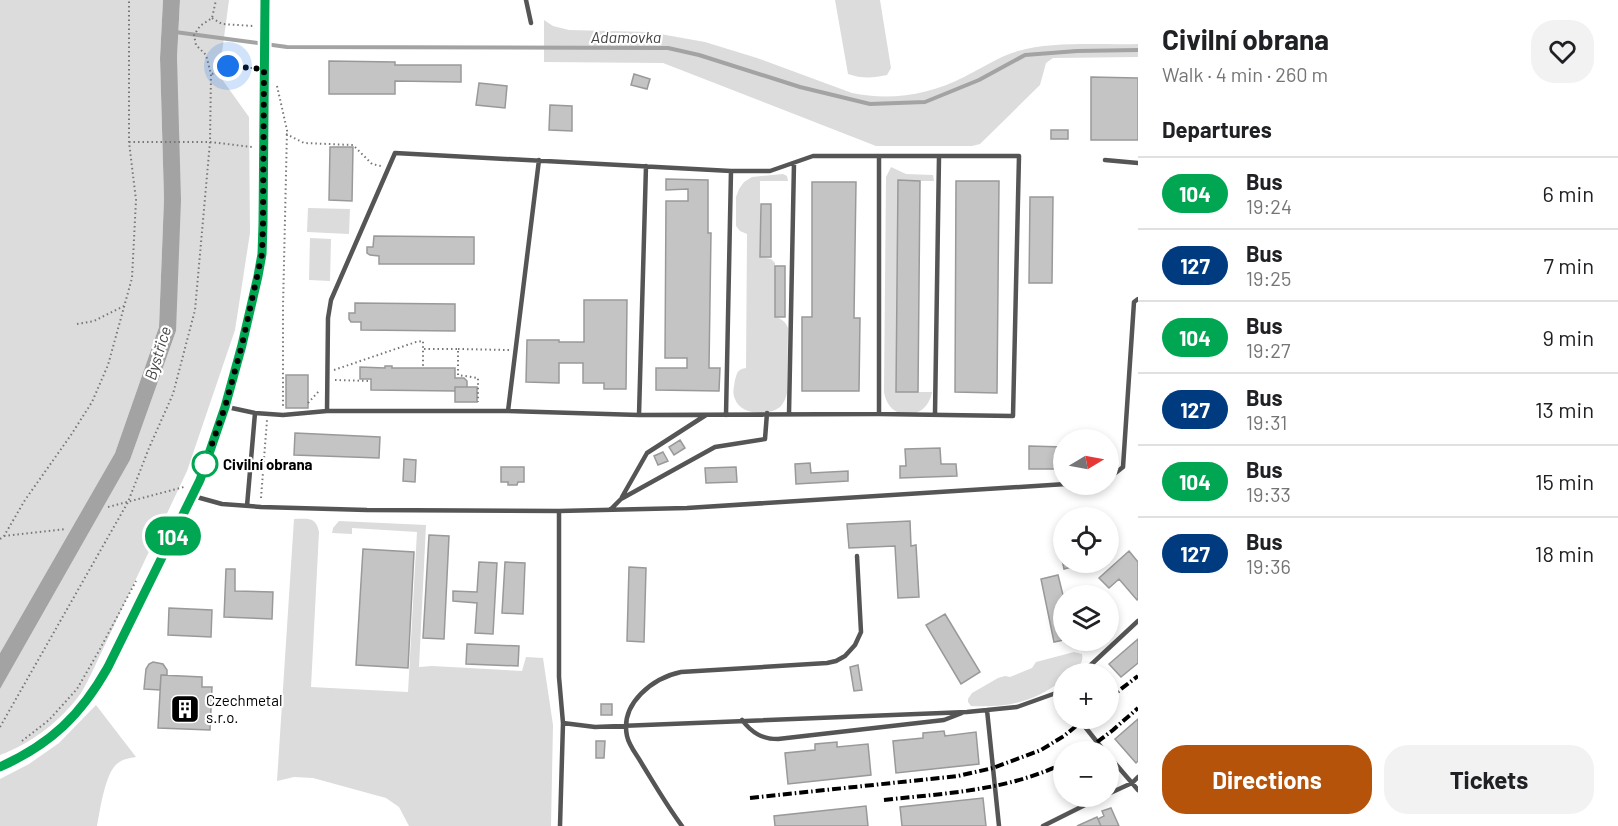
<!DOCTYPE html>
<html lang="en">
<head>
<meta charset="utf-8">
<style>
  body { margin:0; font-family:Barlow,sans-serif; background:#f2f2f2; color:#202124; height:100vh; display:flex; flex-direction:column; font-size:22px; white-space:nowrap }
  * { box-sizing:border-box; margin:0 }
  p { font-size:20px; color:#757577 }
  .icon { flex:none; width:33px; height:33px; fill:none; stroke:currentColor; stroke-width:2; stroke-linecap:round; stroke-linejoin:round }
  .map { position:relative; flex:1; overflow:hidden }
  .drawer { display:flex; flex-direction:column; background:#fff; width:480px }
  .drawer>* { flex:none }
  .badge { padding:0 12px; border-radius:20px; font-size:21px; line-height:39px }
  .needle { width:39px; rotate:80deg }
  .fabs { position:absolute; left:1053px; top:429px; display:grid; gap:12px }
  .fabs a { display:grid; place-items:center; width:66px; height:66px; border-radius:50%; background:#fff; box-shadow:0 3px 9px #0003; font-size:30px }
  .you { position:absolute; width:30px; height:30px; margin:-15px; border:4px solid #fff; border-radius:50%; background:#1a73e8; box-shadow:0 0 0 9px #1a73e833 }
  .map>.badge { position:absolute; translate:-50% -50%; box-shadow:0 0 0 3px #fff }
  h2 { padding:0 24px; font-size:22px; line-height:54px }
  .round { display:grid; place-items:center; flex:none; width:63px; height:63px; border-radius:24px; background:#f2f2f2 }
  .head { display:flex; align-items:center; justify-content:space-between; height:102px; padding:0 24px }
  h1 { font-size:28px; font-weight:700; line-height:45px }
  .action { display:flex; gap:12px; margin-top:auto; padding:12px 24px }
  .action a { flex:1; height:69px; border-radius:24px; background:#b45309; color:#fff; font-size:24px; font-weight:700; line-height:69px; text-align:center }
  .action a+a { background:#f2f2f2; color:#202124 }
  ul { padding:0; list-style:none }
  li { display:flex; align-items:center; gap:18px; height:72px; padding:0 24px; border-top:2px solid #e0e0e0 }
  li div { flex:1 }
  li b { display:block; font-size:22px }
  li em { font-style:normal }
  li .badge { min-width:66px; font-weight:700; text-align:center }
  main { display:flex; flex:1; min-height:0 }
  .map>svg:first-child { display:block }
</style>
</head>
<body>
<main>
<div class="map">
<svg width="1138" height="826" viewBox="0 0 1138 826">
  <rect width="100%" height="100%" fill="#fff"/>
  <path fill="#dcdcdc" d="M0,0H163L160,58L164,199L159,327L115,453L0,653Z
    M180,0H229L219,75L249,117L250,233L235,330L187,471L94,668C90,676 86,685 81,693C61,721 32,743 0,755V689L130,460L176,331L177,58Z
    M835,0H880L891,68L887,75C873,78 862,79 848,74Z
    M544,20L553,26L569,30L649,32L705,42L757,58L852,93C890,101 929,95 964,77C982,68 998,57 1018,51C1052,41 1102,45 1138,44V57L1053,58L1046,63L1040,85L980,144L972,146H876L663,63L544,62Z
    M891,167L906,174L933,175L934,181H898L897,392H932C927,422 888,422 884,392L886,177Z
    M783,174L787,176L788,181H760V257L771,259L775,263V317C782,319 785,321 788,328L787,393C786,398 784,402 781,406C770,417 740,415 735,399C732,393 734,387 735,380C737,372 738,369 746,368L747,234L740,231L736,226V197L739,189L744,182L752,177Z
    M308,208L350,209L349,234L307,232Z
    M310,238L331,239L330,281L309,280Z
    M294,519C307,519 316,516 319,532L311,687L408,692L417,532L352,528V534L332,533L333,528L339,521L426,525L419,667L432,666L522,671L526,657L543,658L553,725L551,826H409L399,807L386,798L313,778L294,777L277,781Z
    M1074,652L1082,654C1084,663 1078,668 1071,673L1064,674L1063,680C1034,702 1008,708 971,706L968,702V699L972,693L998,678L1005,676L1010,677L1032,668L1036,662Z
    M96,705L136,757C130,758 123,759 118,763C105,772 100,811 97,826H0V779L29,764L59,743Z"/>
  <path fill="#a3a3a3" d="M163,0H180L177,58L181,200L176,331L130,460L0,689V653L115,453L159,327L164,199L160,58Z"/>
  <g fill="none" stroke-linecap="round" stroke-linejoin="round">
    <path stroke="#a3a3a3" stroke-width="4" d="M175,32L287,47L668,48L699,55L800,87L870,104L925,102L979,80L1025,55L1077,51L1138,50"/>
  </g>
  <path fill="#c4c4c4" stroke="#999" stroke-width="1.5" d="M329,61L395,62V65H461V82L395,81V94H329Z
    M634,74L650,79L647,89L631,85Z
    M1091,77L1138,78V140H1091Z
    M479,83L507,86L505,108L476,105Z
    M550,105L572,106V131L549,130Z
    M1051,130H1068V139H1051Z
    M330,147H353L352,201L329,200Z
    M666,179L708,180V233H711L709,368H720L719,391L656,390V368H687V358H665L666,201H688V189L666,190Z
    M898,180L920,181L918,392H896Z
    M956,181H999L997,393L955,392Z
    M812,182H856L854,318H860L859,391H802V317H812Z
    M1030,197H1053L1052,283H1029Z
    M761,204H771V257H760Z
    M374,236L474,237V264H379V256L370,255L367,253V247H373Z
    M775,266H785V317H775Z
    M584,300H627L626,389H604V383H583V363H559V383L526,382L527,340H559V342H584Z
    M355,303L455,304V331L361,330V322H351L349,319V313H355Z
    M385,366H392V368H455V378H464L467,381V387H455V391L371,390V379H360V367L385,368Z
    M286,375H308V408H286Z
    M455,387H477V402H455Z
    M295,433L380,437L379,458L294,455Z
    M680,440L685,448L674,455L669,447Z
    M1029,446L1064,447V469H1029Z
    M940,448L941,464H956L957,476L900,478V466H906L905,449Z
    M663,452L668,461L658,465L654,456Z
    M404,459L416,460L415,482L403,481Z
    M810,463L811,473L848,471V481L796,484L795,464Z
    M501,467H524V482H518L517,485H508V482H501Z
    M736,467L737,482L706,483L705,468Z
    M910,521L911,546L916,545L919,597L898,598L895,546L849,548L847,524Z
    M429,535L449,536L444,639L423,638Z
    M1064,544V562H1079V565L1064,569L1059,545Z
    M363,549L414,552L408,668L356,665Z
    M1129,551L1138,562V598L1137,600L1119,579L1109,588L1099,578Z
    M479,562L497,563L493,634L475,633L477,603L453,601V591L477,592Z
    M505,562L525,563L523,614L502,613Z
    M629,567L646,568L644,642L627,641Z
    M226,569H235V591L273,592L272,619L224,617Z
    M1058,575L1064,599V640L1054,642L1041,579Z
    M169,608L212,610L211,637L168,635Z
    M945,614L980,672L961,684L926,625Z
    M1138,639V663L1121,677L1109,664Z
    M467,644L519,646L518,666L466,664Z
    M153,662L163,664L167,670V675H161L160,690L144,689L146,669L149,664Z
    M858,665L862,690L854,691L850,667Z
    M161,675L202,677V687H212L210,730L158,728Z
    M601,704H612V715H601Z
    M1138,719V761L1136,763L1115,739Z
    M944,731L945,736L976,732L979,764L896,773L893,741L923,738V733Z
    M596,741H605L604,758H596Z
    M837,742V747L868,744L871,775L788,784L785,753L815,750V744Z
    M983,798L986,826H902L900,807Z
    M866,806L868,826H775L774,816Z
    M1111,808L1119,826H1101L1098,819L1104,816L1102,811Z
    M1097,817L1101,826H1077Z"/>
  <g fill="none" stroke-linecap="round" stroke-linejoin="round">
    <path stroke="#777" stroke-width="2" stroke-dasharray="1.5 3" stroke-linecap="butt" d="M212,18L222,24L253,26
      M212,74L228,66L252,68
      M277,86L287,130L283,307V406
      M286,134L304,143L353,145L372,164L381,166
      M129,142H210L252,147
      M77,324L94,321L124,306
      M424,349H458V375L478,378V402
      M458,349L509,350
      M334,370L416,342L423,341V368
      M335,380L371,381
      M308,403L319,391
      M261,498L267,420
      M108,507L184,487
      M4,536L66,529
      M0,539L4,536L25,500L71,435L92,402L108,365L132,278L136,200L129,142V0
      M0,727L128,502L149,448L173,394L195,310L210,142L211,74L206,55L196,45L194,35L200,26L212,18L216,0
      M22,741L49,720L77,689L100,649L136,581"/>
    <path stroke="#555" stroke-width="4.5" d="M526,0L531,23
      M879,156V414
      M1105,160L1138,163
      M227,407L255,413L283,415L327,411H508L639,415L879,414L1013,416L1019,156H813L770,171H731L395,153L331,300L328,318L327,411
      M508,411L539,160
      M789,414L794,163
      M935,414L939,157
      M639,415L646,166
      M726,415L731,171
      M1108,479L1123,467L1134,302L1138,299
      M193,496L222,504L261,507L367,510L559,511L687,508L1066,484
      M622,497L647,453L706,415
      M247,506L255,413
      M610,510L621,499L715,447L765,439L767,413
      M559,511V677L563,723L560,826
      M1081,674L1138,621
      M987,710L999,826
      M1078,718L1105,752
      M742,720C752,733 762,739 778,739L944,720L962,713
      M563,723L595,727L967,712L1017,707L1056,693L1064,702
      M1108,755L1138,790
      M1108,794L1132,783L1138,777
      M682,826C667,806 655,785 642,764C637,755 629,746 627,736C620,703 653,678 681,672L827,663L836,661L845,656L855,645L861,632L857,556
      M1043,826L1103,796"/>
    <path stroke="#555" stroke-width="12" d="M0,767C51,744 80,716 108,667L200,480L225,407L242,345L258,276L262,253L263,224L265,0"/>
    <path stroke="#000" stroke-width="4" stroke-dasharray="9 3 1.5 3" stroke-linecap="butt" d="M1108,699L1138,676
      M1084,752L1113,730L1138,708
      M750,798L958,776L993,768L1041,750L1064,736L1086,718
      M884,800C946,793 1007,791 1064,763"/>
  </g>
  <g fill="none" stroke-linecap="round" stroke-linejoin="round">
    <g stroke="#fff" stroke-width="14">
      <path id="line" d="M0,767C51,744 81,715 108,667L200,480L225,407L242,345L258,276L262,254L263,224L265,0"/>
    </g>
    <use href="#line" stroke="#00a651" stroke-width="9"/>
    <path stroke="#000" stroke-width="6" stroke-dasharray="0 10.8" d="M205,464L225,407L242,345L262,254L263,224L264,69L228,66"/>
  </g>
  <defs>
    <g id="building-square" transform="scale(1.5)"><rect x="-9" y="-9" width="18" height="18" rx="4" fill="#000" stroke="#fff"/><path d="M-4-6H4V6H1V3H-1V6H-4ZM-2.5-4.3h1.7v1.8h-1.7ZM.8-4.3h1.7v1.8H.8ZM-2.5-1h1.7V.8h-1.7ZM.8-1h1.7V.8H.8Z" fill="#fff"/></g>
  </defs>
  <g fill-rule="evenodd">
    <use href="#building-square" x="185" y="709"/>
  </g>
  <circle fill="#fff" stroke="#00a651" stroke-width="3" cx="205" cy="464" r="12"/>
  <g text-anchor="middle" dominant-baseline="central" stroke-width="4.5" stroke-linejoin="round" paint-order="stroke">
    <g font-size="15" font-weight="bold" fill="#000" stroke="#fff" text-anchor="start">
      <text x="223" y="464">Civilní obrana</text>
    </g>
    <g font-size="15" fill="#000" stroke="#fff" text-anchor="start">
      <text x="206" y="700">Czechmetal<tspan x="206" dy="17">s.r.o.</tspan></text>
    </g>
    <g font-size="16" font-style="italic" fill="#444" stroke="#fff">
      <text x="626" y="36">Adamovka</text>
      <text transform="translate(157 353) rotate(-73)">Bystřice</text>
    </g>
  </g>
</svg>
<div class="fabs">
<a><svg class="needle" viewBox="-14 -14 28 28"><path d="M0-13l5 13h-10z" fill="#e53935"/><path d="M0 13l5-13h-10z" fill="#757577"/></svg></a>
<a><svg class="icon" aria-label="locate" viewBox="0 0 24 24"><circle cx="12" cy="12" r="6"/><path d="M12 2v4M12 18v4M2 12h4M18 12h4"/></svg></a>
<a><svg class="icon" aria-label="layers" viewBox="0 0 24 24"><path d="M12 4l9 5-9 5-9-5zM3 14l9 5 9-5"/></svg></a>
<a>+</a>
<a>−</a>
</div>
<div class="you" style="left:228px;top:66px"></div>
<b class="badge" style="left:173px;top:536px;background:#00a651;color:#fff">104</b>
</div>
<section class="drawer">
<div class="head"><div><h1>Civilní obrana</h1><p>Walk · 4 min · 260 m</p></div><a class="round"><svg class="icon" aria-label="heart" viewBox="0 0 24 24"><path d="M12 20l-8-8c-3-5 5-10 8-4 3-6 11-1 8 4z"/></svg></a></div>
<h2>Departures</h2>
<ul>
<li><span class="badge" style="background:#00a651;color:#fff">104</span><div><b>Bus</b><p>19:24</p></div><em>6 min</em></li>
<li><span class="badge" style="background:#003b80;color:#fff">127</span><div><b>Bus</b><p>19:25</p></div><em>7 min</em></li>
<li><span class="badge" style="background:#00a651;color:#fff">104</span><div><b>Bus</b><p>19:27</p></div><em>9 min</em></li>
<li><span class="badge" style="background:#003b80;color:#fff">127</span><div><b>Bus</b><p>19:31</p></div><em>13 min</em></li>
<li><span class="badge" style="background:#00a651;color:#fff">104</span><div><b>Bus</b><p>19:33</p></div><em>15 min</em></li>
<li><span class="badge" style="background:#003b80;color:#fff">127</span><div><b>Bus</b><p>19:36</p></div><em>18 min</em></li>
</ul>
<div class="action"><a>Directions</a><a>Tickets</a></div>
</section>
</main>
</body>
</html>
